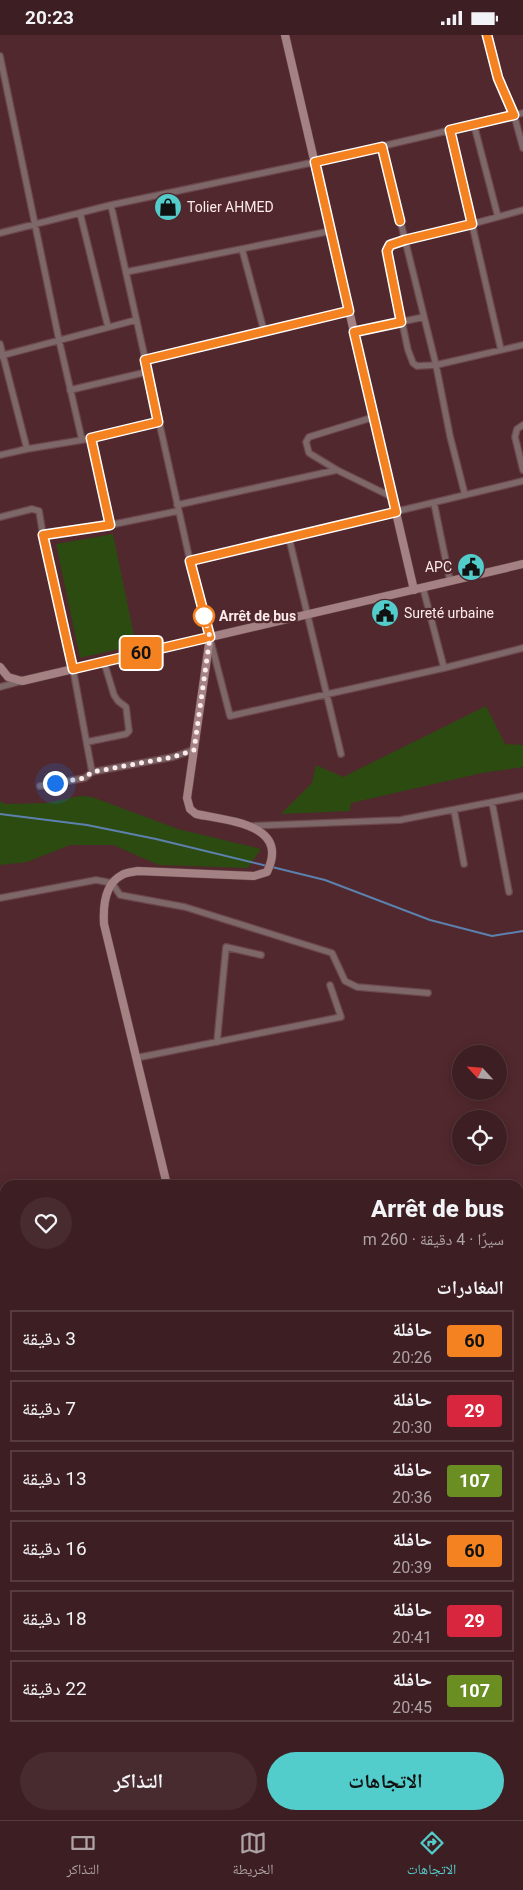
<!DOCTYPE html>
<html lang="ar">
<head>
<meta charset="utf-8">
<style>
  body { margin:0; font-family:Roboto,"Noto Naskh Arabic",sans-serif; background:#482b2f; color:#f1f3f6; direction:rtl; height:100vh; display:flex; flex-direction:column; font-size:19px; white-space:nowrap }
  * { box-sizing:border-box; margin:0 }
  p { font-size:16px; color:#ada2a5 }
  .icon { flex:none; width:28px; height:28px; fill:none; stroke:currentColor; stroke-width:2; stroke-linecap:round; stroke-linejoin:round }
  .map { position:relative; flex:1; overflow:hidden; direction:ltr }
  .side { position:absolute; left:0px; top:1145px; width:524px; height:640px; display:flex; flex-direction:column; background:#3d1e22; border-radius:15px 15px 0 0; box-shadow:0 2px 12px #0003,0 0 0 1px #563c40; direction:rtl }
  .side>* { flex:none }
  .badge { padding:0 10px; border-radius:4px; font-size:18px; line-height:32px }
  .needle { width:32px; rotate:296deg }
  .controls { position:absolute; left:452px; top:1010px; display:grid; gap:10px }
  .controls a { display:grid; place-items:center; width:55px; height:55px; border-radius:50%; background:#3d1e22; box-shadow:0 2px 12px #0003,0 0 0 1px #563c40; font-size:25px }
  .you { position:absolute; width:25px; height:25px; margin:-12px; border:4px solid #fff; border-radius:50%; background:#1a73e8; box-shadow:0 0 0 8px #1a73e833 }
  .map>.badge { position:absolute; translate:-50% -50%; box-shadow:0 0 0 2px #fff }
  h2 { padding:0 20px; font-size:19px; line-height:45px }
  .round { display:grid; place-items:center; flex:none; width:52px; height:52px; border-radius:26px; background:#482b2f }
  .head { display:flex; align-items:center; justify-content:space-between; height:85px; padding:0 20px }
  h1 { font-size:24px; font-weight:800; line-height:38px }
  .cta { display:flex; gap:10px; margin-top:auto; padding:10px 20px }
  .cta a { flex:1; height:58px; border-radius:30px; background:#53cdcb; color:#111; font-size:20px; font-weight:800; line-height:58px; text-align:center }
  .cta a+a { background:#482b2f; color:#f1f3f6 }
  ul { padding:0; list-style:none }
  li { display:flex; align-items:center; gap:15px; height:62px; margin:0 10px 8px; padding:0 10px; border:2px solid #563c40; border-radius:0px }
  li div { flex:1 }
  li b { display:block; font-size:19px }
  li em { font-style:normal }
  li .badge { min-width:55px; font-weight:700; text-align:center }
  .status { display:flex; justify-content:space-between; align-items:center; height:35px; padding:0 25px; background:#3d1e22; direction:ltr }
  .status svg { height:14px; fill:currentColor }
  .tab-bar { display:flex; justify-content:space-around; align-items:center; height:70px; border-top:1px solid #563c40; background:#3d1e22; font-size:14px; color:#ada2a5 }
  .tab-bar a { display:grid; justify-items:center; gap:2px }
  .tab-bar .active { color:#53cdcb }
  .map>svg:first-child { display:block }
</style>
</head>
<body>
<div class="status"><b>20:23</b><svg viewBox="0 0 49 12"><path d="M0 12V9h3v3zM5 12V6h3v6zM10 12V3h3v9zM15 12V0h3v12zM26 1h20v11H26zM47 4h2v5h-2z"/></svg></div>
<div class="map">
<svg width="523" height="1785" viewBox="0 0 523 1785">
  <rect width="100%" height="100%" fill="#51282d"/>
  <path fill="#2c4b10" d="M113,499L136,610L80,623L56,509Z
    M486,671L505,709L523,710V732L482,738L351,768L350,776L281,779L312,748L316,730L343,742Z
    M80,761L92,762L178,794L261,814L248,833L159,830L113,810H70L27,827L0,830V766L5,769L46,768Z"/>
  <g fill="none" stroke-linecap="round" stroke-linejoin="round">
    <path stroke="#5c81ae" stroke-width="2" d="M0,779L87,790L156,804L267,831
      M272,832L325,845L430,885L492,901L523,896
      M302,1780L309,1785
      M226,1785L232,1780"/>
    <g stroke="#6c474c" stroke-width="8">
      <path id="street" d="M487,0L498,43L514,80L523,113
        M0,21L59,305L82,405
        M474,90L498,182
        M450,95L472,189C457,192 400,203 391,210C389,212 388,213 387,216L408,315L413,328L417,331L436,330L523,310
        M382,112L436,330L450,401L465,460
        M111,170L190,526
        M80,178L108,292
        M0,198L111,170L315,127L523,78
        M242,214L264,296
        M126,237L331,196
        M354,297L424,282
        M0,309L27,414L0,420
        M501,315L472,189L523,175
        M0,321L136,285
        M145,325L349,276
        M70,355L147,337
        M374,382L309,402L306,407L309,418L337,435L392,462
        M523,390L517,394L515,402L523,435
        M91,403L110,490
        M21,415L82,405L159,387
        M523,446L190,526L230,681L444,633L523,613
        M434,468L450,546
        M177,470L337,435
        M0,482L32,474L39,476L43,500L110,490L178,476
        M43,500L73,634L92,737L173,722L193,715
        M289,503L341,719
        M423,553L444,633
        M0,652L22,646
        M87,707L126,699L129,696L126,672L118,666L114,660L104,627
        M40,751L85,743L92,737
        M492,767L509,857
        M454,775L464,829
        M250,791L400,785L523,761
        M0,863L96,845L112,848L120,860L185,872L332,918L345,946L357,952L428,958
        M217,1007L226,912L261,920
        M136,1023L341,982L330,950
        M0,1202L3,1216L5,1215
        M453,1780L455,1785
        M511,1780L512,1785
        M481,1785L483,1780"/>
    </g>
    <g stroke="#6c474c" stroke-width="9">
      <path id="secondary" d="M285,0L414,555
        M0,632L8,642L22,646L523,529
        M167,1150L104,889C103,872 104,849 122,840C126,837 133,837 138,836L254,841L267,837C290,789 229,786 196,779L190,774L187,763L210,602
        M316,1780L317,1785"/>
    </g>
    <use href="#street" stroke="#7d6769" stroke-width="5.5"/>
    <use href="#secondary" stroke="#a48284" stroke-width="8"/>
  </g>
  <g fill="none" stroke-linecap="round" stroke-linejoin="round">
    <g stroke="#fff" stroke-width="11">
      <path id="line" d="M400,186L382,112L315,127L349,276L145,325L158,387L91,403L110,490L43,500L73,634L210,602L190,526L396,477L354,297L401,287L387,216L390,210L405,205L472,189L450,95L514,80L498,43L487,0"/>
    </g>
    <use href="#line" stroke="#f58220" stroke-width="8"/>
    <path stroke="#fcebec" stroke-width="5" stroke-dasharray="0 9" d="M55,748L85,743L92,737L173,722L194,715L210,602L204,581"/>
  </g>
  <defs>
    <g id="shop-disc" transform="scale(1.4375)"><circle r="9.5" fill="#53cdcb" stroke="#51282d"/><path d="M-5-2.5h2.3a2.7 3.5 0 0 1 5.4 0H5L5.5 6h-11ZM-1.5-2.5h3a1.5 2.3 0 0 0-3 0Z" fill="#111"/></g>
    <g id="civic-disc" transform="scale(1.4375)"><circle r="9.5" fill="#53cdcb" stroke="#51282d"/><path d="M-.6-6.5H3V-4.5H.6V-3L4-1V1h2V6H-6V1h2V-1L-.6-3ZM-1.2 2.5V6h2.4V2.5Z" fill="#111"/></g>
  </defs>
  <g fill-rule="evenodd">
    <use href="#shop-disc" x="168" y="172"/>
    <use href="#civic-disc" x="471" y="532"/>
    <use href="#civic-disc" x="385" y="578"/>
  </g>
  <circle fill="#fff" stroke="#f58220" stroke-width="2.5" cx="204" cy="581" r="10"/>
  <g text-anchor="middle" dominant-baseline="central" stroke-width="4.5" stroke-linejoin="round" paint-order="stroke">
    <g font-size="14" fill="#fcebec" stroke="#51282d" text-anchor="start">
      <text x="187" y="172">Tolier AHMED</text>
      <text x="452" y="532" text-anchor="end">APC</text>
      <text x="404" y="578">Sureté urbaine</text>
    </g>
    <g font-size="14" font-weight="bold" fill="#fcebec" stroke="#51282d" text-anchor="start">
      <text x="219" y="581">Arrêt de bus</text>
    </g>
  </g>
</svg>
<div class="controls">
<a><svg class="needle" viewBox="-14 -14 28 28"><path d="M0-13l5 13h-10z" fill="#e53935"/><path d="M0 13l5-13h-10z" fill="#ada2a5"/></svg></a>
<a><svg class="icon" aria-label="locate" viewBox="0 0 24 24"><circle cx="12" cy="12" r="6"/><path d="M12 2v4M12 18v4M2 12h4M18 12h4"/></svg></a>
</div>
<div class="you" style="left:55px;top:748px"></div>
<b class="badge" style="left:141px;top:618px;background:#f58220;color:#111">60</b>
<section class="side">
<div class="head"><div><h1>Arrêt de bus</h1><p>سيرًا · 4 دقيقة · 260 m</p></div><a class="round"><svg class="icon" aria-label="heart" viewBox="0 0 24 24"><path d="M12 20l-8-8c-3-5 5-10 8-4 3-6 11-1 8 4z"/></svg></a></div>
<h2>المغادرات</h2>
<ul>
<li><span class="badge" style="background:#f58220;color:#111">60</span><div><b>حافلة</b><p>20:26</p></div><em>3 دقيقة</em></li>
<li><span class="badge" style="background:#d7263d;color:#fff">29</span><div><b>حافلة</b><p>20:30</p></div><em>7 دقيقة</em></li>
<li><span class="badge" style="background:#6b8e23;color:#fff">107</span><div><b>حافلة</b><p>20:36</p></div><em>13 دقيقة</em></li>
<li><span class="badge" style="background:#f58220;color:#111">60</span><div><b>حافلة</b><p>20:39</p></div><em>16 دقيقة</em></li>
<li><span class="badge" style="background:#d7263d;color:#fff">29</span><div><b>حافلة</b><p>20:41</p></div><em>18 دقيقة</em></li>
<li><span class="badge" style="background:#6b8e23;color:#fff">107</span><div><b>حافلة</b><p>20:45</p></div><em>22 دقيقة</em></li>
</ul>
<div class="cta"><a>الاتجاهات</a><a>التذاكر</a></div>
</section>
</div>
<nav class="tab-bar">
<a class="active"><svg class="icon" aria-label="directions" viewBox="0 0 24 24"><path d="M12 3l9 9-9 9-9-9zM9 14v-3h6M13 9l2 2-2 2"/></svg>الاتجاهات</a>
<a><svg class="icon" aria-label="map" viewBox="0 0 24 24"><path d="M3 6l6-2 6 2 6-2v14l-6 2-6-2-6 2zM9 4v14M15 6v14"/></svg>الخريطة</a>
<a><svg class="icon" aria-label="tickets" viewBox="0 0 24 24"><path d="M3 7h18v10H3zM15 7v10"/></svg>التذاكر</a>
</nav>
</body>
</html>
